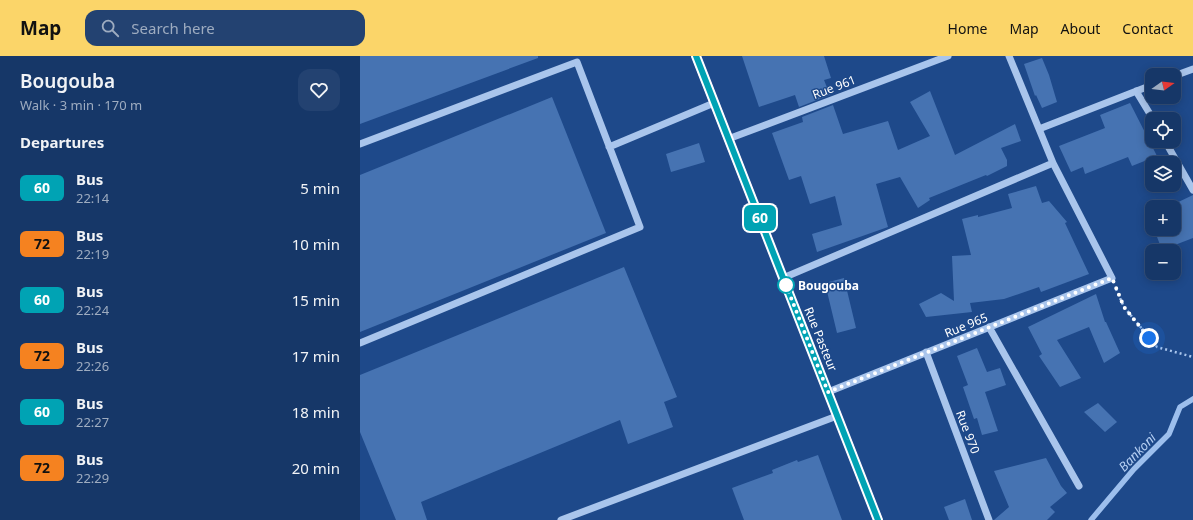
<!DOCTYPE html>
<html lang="en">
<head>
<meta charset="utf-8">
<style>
  body { margin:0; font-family:"Noto Sans",sans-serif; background:#234271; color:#f1f3f6; height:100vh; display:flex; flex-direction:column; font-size:15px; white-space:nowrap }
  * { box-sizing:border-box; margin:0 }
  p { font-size:13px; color:#9eacc0 }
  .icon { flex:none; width:22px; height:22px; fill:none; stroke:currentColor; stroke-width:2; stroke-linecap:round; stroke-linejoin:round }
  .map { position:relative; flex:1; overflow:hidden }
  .details { display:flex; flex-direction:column; background:#163768; width:360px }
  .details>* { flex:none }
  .badge { padding:0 8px; border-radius:6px; font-size:14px; line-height:26px }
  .needle { width:26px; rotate:76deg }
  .buttons { position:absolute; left:785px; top:12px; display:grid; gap:8px }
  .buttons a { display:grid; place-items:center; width:36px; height:36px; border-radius:8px; background:#163768; box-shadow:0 2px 10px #0003,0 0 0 1px #35517c; font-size:20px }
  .you { position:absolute; width:20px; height:20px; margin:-10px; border:3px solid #fff; border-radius:50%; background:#1a73e8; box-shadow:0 0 0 6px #1a73e833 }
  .map>.badge { position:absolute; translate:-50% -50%; box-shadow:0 0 0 2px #fff }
  h2 { padding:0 20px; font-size:15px; line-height:36px }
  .round { display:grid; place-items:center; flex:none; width:42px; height:42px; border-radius:12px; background:#234271 }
  .head { display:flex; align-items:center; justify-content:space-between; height:68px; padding:0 20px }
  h1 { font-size:19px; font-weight:600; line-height:30px }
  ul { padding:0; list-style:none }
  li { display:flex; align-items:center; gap:12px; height:56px; padding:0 20px }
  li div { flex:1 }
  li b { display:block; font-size:15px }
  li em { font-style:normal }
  li .badge { min-width:44px; font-weight:700; text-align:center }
  header { display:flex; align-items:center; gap:24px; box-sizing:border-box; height:56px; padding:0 20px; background:#fbd569; color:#111 }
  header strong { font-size:19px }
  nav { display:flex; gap:22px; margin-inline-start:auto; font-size:14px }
  .search { width:280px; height:36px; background:#234271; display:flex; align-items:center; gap:10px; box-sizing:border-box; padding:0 14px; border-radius:12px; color:#9eacc0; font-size:15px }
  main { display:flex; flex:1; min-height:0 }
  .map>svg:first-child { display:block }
</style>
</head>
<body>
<header>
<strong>Map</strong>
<div class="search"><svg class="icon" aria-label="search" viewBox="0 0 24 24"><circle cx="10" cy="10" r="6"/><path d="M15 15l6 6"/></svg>Search here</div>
<nav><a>Home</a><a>Map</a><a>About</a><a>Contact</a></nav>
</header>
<main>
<section class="details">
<div class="head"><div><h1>Bougouba</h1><p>Walk · 3 min · 170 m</p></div><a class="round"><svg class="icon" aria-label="heart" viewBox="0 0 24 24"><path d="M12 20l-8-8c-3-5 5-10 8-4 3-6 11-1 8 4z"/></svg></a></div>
<h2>Departures</h2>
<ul>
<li><span class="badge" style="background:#00a3b4;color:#fff">60</span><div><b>Bus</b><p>22:14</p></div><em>5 min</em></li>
<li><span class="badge" style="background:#f58220;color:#111">72</span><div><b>Bus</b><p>22:19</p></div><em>10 min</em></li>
<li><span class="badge" style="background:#00a3b4;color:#fff">60</span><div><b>Bus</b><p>22:24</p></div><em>15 min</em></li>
<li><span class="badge" style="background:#f58220;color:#111">72</span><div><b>Bus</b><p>22:26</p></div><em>17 min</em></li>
<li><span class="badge" style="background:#00a3b4;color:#fff">60</span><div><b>Bus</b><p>22:27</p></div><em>18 min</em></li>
<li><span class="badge" style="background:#f58220;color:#111">72</span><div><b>Bus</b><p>22:29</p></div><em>20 min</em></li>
</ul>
</section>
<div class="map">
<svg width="833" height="464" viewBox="0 0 833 464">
  <rect width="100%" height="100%" fill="#1e498a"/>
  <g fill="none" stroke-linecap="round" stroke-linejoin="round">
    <path stroke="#9dbfed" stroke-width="5.5" d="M731,464L774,413L809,378L820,351L833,343"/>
  </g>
  <path fill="#4673b2" d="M0,0H178V2L0,68Z
    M382,0H464L471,22L464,24L470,39L439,51L435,39L399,51Z
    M682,2L689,19L697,46L682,52L676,39L675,40L664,8Z
    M570,35L595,99L655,68L661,85L641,92L647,104V110L627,120L626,119L569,142L570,144L558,152L540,121L516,128L528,171L457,196L452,178L482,169L475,140L450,148L441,120L429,124L412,77L443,66L442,61L473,49L483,78L528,65L538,94L570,80L550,46Z
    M192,41L246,177L0,276V119Z
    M770,47L797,100L772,110L768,101L725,118L723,111L711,116L699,90L745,72L740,59Z
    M339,87L345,106L311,116L306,98Z
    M676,130L682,147L689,145L707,166L705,167L729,218L681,236L679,231L644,243L610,247L612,256L566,261L559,248L581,237L594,245L592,200L611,199L602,163L618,159V161L652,152L648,138Z
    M833,139V182L802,194L794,173H814V151H808Z
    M264,211L317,341L304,346L313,371L268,388L260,364L61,446L67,464H36L0,376V319Z
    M484,222L496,272L477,277L465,227Z
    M736,238L745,266H746L760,297L744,307L729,271L697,284L721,322L700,331L679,300L682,298L668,271Z
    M617,292L627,316L640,312L646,329L625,336L638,375L622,379L617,362L614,363L603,331L608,329L597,300Z
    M738,347L757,366L745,376L724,356Z
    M458,399L482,464H384L372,432L413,417L412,414L437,404L438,406Z
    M686,402L701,430L707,437L690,451L695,456L687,464H634L649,451L634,415Z
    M605,443L612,464H589L584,451Z"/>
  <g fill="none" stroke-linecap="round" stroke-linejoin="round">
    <path stroke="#a9c5ec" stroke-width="2.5" stroke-dasharray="2 3" stroke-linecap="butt" d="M756,233L764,251L797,291L833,301"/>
    <path stroke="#a9c5ec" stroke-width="7" d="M814,20L833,13
      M776,35L793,63
      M679,73L792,29
      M368,83L588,0
      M805,85L833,134
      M0,88L217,6L280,171L0,287
      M249,91L354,47
      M423,222L693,107
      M629,271L719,430
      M566,296L629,464
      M468,336L752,222L693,107L649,0
      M201,464L477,360"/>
    <path stroke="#eff4ff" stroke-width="10" d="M336,0L518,464"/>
  </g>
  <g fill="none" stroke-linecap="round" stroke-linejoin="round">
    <g stroke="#fff" stroke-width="9">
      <path id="line" d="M336,0L518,464"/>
    </g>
    <use href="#line" stroke="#00a3b4" stroke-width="6"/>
    <path stroke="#fff" stroke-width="4" stroke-dasharray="0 7.2" d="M426,229L468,336L752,222L764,251L789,282"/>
  </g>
  <circle fill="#fff" stroke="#00a3b4" stroke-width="2" cx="426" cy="229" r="8"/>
  <g text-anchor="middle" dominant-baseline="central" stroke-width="3" stroke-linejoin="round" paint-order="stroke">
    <g font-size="12" fill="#fff" stroke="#1e498a">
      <text transform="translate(474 31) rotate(-21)">Rue 961</text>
      <text transform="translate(606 269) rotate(-22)">Rue 965</text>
      <text transform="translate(461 283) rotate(68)">Rue Pasteur</text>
      <text transform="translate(608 376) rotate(69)">Rue 970</text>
    </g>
    <g font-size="12" font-weight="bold" fill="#fff" stroke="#1e498a" text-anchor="start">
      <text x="438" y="229">Bougouba</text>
    </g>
    <g font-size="13" font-style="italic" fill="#b5cff3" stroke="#1e498a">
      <text transform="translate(777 396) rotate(-46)">Bankoni</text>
    </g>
  </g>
</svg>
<div class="buttons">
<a><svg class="needle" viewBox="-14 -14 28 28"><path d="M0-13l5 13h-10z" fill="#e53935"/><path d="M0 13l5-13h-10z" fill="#9eacc0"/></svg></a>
<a><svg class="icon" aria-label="locate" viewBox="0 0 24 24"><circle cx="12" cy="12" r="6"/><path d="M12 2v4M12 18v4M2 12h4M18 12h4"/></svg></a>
<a><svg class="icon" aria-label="layers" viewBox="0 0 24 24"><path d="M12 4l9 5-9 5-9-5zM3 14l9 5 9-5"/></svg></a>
<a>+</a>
<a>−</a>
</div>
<div class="you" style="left:789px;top:282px"></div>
<b class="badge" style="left:400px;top:162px;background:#00a3b4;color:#fff">60</b>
</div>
</main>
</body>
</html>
